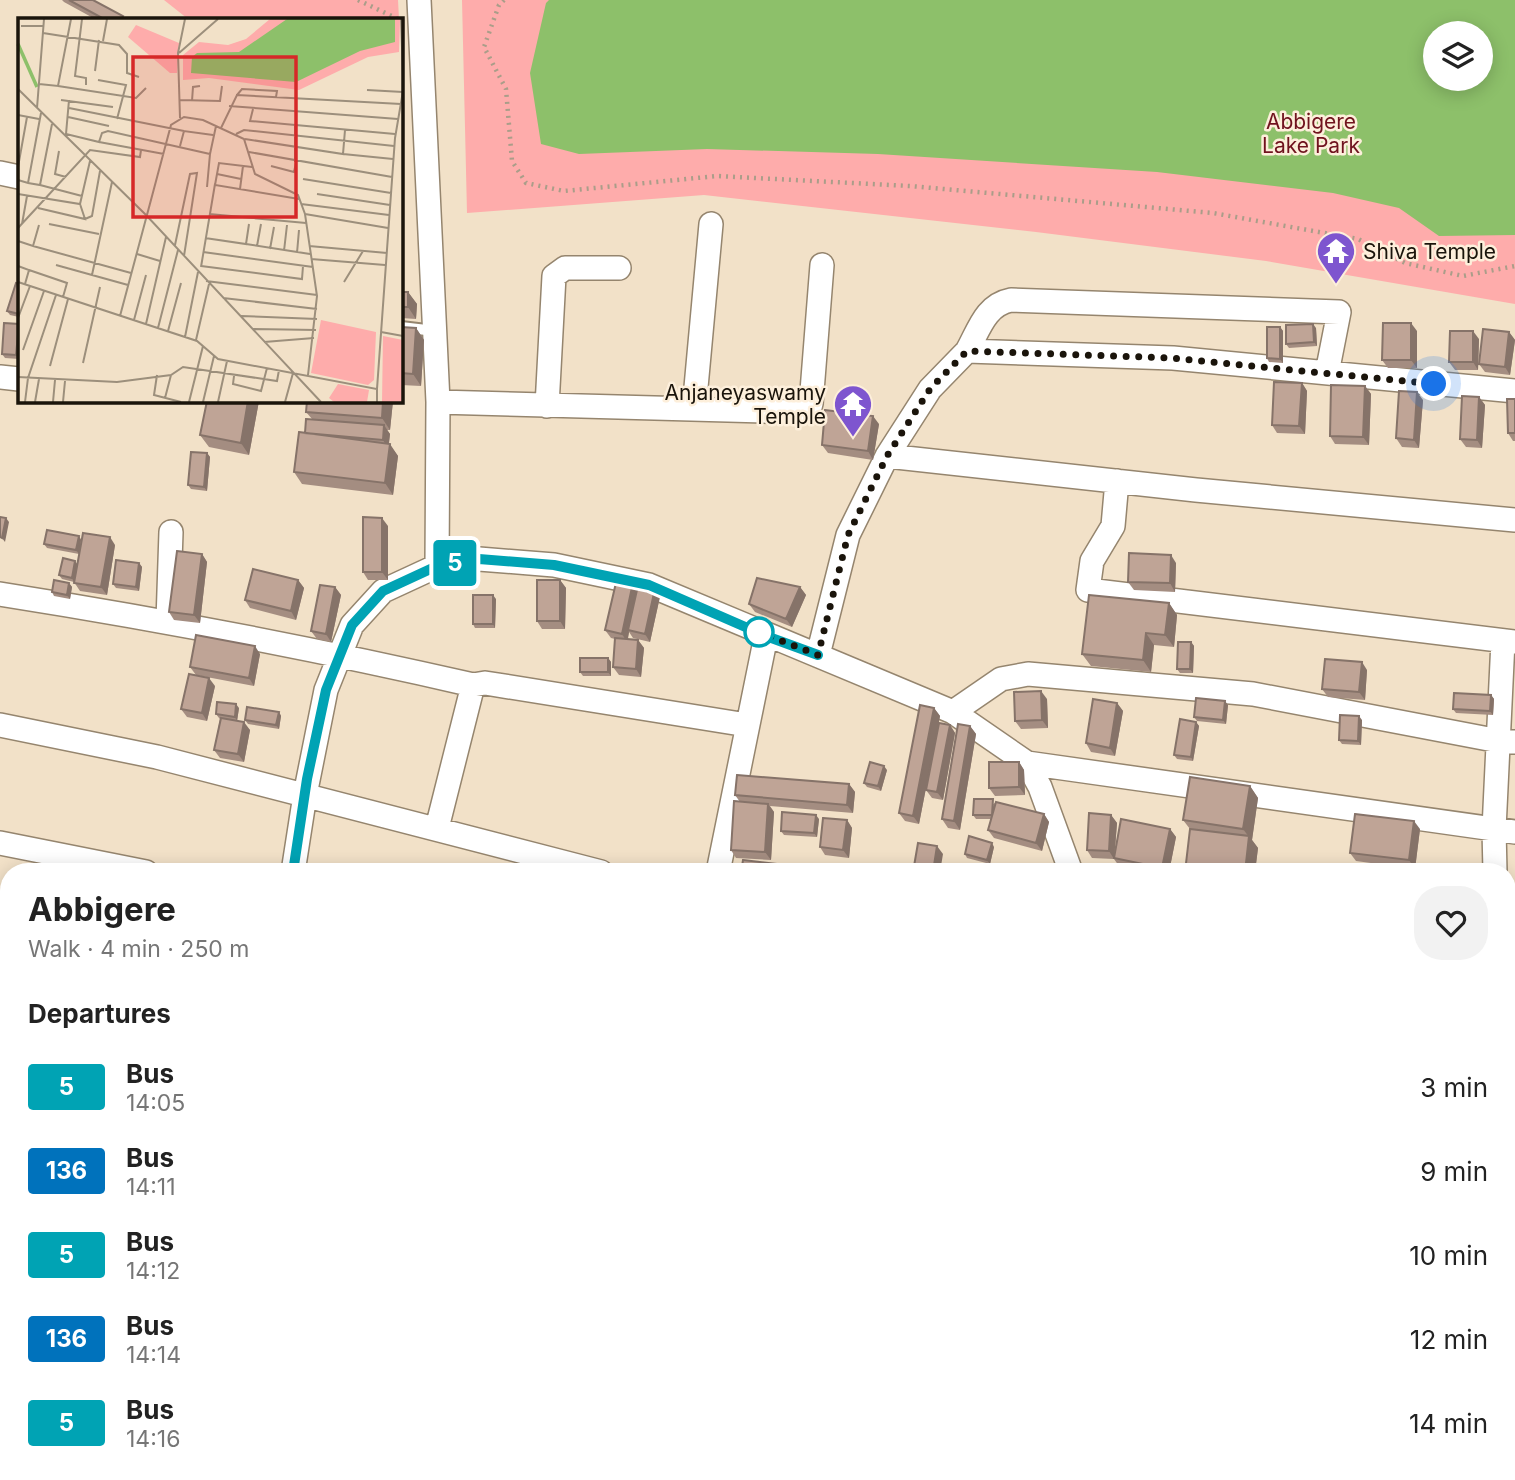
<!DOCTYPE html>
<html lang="en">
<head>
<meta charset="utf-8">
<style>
  body { margin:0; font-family:Inter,sans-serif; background:#f2f2f2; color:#222; height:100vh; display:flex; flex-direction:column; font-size:26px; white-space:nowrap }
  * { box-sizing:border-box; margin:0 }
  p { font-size:23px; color:#767676 }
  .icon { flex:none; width:38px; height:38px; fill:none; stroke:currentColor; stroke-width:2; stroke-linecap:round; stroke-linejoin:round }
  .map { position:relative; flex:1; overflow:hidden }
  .sheet { position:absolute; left:0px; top:863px; width:1516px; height:618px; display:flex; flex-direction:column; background:#fff; border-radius:28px 28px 0 0; box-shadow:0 4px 18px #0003 }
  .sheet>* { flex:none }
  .badge { padding:0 14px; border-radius:5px; font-size:24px; line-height:46px }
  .tools { position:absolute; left:1423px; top:21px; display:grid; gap:14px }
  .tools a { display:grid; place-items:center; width:70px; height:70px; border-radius:50%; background:#fff; box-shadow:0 4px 18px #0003; font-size:35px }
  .you { position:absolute; width:35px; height:35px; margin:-18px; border:5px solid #fff; border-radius:50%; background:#1a73e8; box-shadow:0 0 0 10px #1a73e833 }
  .map>.badge { position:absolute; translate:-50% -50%; box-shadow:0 0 0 4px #fff }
  h2 { padding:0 28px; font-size:26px; line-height:63px }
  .round { display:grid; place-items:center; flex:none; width:74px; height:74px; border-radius:28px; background:#f2f2f2 }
  .head { display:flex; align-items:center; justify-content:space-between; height:119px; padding:0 28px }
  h1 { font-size:33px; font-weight:700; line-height:52px }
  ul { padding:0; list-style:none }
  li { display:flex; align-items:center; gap:21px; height:84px; padding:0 28px }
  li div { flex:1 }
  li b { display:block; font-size:26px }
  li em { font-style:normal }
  li .badge { min-width:77px; font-weight:700; text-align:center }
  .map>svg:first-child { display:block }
</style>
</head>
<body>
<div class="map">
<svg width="1515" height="1480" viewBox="0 0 1515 1480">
  <rect width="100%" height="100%" fill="#f2e1c8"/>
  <path fill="#feacab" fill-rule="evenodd" d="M164,0H398L399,19H188Z
    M462,0H1515V304L1266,261L1036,232L704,195L467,213ZM1435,33H1480V79H1435Z"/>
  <path fill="#8dc06a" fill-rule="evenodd" d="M549,0H1515V235L1439,236L1399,208L1333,193L1157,172L878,154L707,149L579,154L541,144L530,73L546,3ZM1435,33H1480V79H1435Z"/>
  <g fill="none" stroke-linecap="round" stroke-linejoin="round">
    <g stroke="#95856e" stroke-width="14">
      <path id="lane" d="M401,327L435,331
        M333,1480L335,1472"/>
    </g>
    <g stroke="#95856e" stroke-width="26">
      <path id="street" d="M419,0L438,402L437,566
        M0,173L19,177
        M967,351C979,330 985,305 1011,300L1339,312L1327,373
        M0,377L19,379
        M438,402L797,412L806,409L811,404L822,265
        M547,406L554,276L565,268H619
        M694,409L711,224
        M887,456L1196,490L1515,520
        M1117,481L1113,526L1092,561L1088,590L1515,642
        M0,594C159,619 316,649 473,685
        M168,621L171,532
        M818,655L848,535L887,456L930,389L967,351L1173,358L1515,391
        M953,712L1001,679L1028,674L1253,694L1499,741L1515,742
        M0,725L157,757L601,872
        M1027,763L1515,832
        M437,828L473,685L485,683L747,725
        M0,843L146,872
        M293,872L305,795L326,690L352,625L383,591L437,566L479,559L554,565L649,585L953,712L1027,763L1040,787L1071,872
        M718,872L766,636
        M1495,872L1494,829L1503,641
        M0,917L9,919
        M1507,998L1510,978
        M1507,1248L1515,1259
        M1507,1313L1515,1315
        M901,1472L988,1480
        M114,1480L116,1472
        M451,1480L453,1472
        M541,1480L542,1472
        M697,1480L698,1472"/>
    </g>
    <g stroke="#95856e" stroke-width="35">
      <path id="secondary" d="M0,1342L9,1351
        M131,1472L138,1480"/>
    </g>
    <path stroke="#aa9d89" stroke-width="4.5" stroke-dasharray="2 5" stroke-linecap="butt" d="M358,0L398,19
      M504,0L499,5L484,47L506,89L512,161L526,183L564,191L717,176L910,186L1213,213L1358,239L1405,263L1463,276L1515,266"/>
    <use href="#lane" stroke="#fff" stroke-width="10"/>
    <use href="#street" stroke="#fff" stroke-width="23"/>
    <use href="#secondary" stroke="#fff" stroke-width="32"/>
  </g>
  <path fill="#a48d81" d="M62,0H93L125,19H95L64,2Z
    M19,284V317L10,315L7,311Z
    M401,292H408L417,304L416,319L401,318Z
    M19,324V359L5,358L2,354Z
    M401,327L416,328L424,340L421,386L401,385Z
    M1280,327L1283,331V363L1269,362L1267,358Z
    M1316,328L1317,346L1289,348L1286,344Z
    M1417,331V368H1388L1382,360Z
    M1509,332L1515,340L1510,375L1485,372L1479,364Z
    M1479,339L1478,370H1455L1449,362Z
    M1302,383L1307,391L1305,434L1277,433L1272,425Z
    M1365,386L1371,394L1369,445L1335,444L1330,436Z
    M1479,397L1485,405L1482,448L1466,447L1460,439Z
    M1515,399V441H1513L1508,433Z
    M1423,400L1419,448L1402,447L1396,438Z
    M259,401L249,455L209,447L200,435Z
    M307,401H393L390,430H387L390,434L389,444L398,456L393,495L302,484L294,472L305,433L312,419L306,412Z
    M879,424L873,460L828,453L822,445Z
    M207,453L210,457L207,491L191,489L188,485Z
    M388,526V580H368L363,572Z
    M79,536L81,540L79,554L47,548L44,544Z
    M115,545L107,595L80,591L74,582L62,579L59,575L77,564Z
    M202,554L207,562L200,623L174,620L169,612Z
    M139,563L142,567L139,591L116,588L113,584Z
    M1176,563L1175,592L1134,590L1128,582Z
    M634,578L638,583L661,592L650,642L633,638L629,632L628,639L638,640L644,648L641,677L619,675L613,667L615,639L611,638L605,630Z
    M298,580L304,588L296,620L250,608L245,600Z
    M560,580L566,588L565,629H542L537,621Z
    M69,583L72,587L70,599L54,596L52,592Z
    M335,587L341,595L331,642L317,639L311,631Z
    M800,587L806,595L792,627L755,612L749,604Z
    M496,599L495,628H475L473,624Z
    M1169,603L1177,615L1174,647L1154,645L1151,672L1091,666L1082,654Z
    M1191,642L1194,646L1193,673H1180L1177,669Z
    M260,654L254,686L196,675L190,667Z
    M608,658L611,662V676H583L580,672Z
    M1367,670L1365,700L1328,697L1322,689Z
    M215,686L207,721L187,717L181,709Z
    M1491,695L1494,699L1493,715L1456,713L1453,709Z
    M1047,699L1048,728L1021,729L1015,721Z
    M1117,703L1123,711L1115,756L1091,752L1086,743Z
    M1228,705L1226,724L1197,721L1194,717Z
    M239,708L237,721L250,730L244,762L220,758L214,750L220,719L219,718L216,714Z
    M934,708L940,716L919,824L905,821L899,813Z
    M279,712L281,716L279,729L248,724L245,720Z
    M1362,720L1361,745L1342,744L1339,740Z
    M1196,722L1199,726L1193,761L1177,759L1174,755Z
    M950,725L955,733L943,800L932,798L926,790Z
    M970,726L976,734L960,830L948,828L942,819Z
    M1019,762L1024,770L1025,795L995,796L989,788Z
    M887,770L881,791L867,787L864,783Z
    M849,784L855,792L853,813L770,806L774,812L771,860L736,858L731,850L740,802L735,795Z
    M1250,786L1258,798L1252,840L1258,848L1255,872H1185L1190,829L1183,820Z
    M995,803L1044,814L1049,822L1042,851L994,838L988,830L991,819H976L973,815Z
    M1111,815L1117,823L1115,852L1170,829L1176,837L1169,872H1146L1119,866L1114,859L1092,858L1087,850Z
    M819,819L817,837L784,835L781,831Z
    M847,820L852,828L849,858L825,855L820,847Z
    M1420,829L1415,869L1356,861L1350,853Z
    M994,847L990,864L967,858L965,854Z
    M460,1472H490L488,1480H452L462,1475Z"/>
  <path fill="#867369" d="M408,292L417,304L416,319L408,307Z
    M1411,323L1417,331V368L1411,360Z
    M19,324V359L16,355Z
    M1313,324L1316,328L1317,346L1314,342Z
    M1280,327L1283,331V363L1280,359Z
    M416,328L424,340L421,386L413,374Z
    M1473,331L1479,339L1478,370L1473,362Z
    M1509,332L1515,340L1510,375L1505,367Z
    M1302,383L1307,391L1305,434L1299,426Z
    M1365,386L1371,394L1369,445L1363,437Z
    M1417,392L1423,400L1419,448L1414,440Z
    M1479,397L1485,405L1482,448L1477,440Z
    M248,401H259L249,455L241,443Z
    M383,401H393L390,430L382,418Z
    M873,416L879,424L873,460L868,451Z
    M384,425L390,434L388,449L383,440Z
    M390,444L398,456L393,495L385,483Z
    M207,453L210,457L207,491L204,487Z
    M6,518L9,522L5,542L2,538Z
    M382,518L388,526V580L382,572Z
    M79,536L81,540L79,554L76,550Z
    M110,537L115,545L107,595L101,587Z
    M202,554L207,562L200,623L194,615Z
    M1171,555L1176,563L1175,592L1170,583Z
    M75,561L78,565L74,582L72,578Z
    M139,563L142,567L139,591L136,587Z
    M634,578L640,586L628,630L629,632L627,642L622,634Z
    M298,580L304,588L296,620L291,611Z
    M560,580L566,588L565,629L560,621Z
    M69,583L72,587L70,599L67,595Z
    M656,584L661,592L650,642L645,634Z
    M335,587L341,595L331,642L326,634Z
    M800,587L806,595L792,627L786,619Z
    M493,595L496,599L495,628L493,624Z
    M1169,603L1177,615L1174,647L1165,635Z
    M1146,633L1154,645L1151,672L1143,660Z
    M638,640L644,648L641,677L636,669Z
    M1191,642L1194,646L1193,673L1190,669Z
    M255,646L260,654L254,686L249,678Z
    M608,658L611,662V676L608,672Z
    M1362,662L1367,670L1365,700L1359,692Z
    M209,678L215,686L207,721L202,713Z
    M1041,691L1047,699L1048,728L1042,720Z
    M1491,695L1494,699L1493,715L1490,711Z
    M1225,701L1228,705L1226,724L1223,720Z
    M1117,703L1123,711L1115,756L1110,748Z
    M236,704L239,708L237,721L235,717Z
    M934,708L940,716L919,824L913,816Z
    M279,712L281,716L279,729L276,725Z
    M1359,716L1362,720L1361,745L1358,741Z
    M244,722L250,730L244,762L238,754Z
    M1196,722L1199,726L1193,761L1191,757Z
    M950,725L955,733L943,800L937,792Z
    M970,726L976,734L960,830L954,821Z
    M1019,762L1024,770L1025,795L1019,787Z
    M884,766L887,770L881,791L878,786Z
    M849,784L855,792L853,813L847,805Z
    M1250,786L1258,798L1252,840L1258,848L1255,872H1245L1249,837L1243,829Z
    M768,804L774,812L771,860L765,852Z
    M1044,814L1049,822L1042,851L1036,843Z
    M816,815L819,819L817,837L814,833Z
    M1111,815L1117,823L1114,859L1109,851Z
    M847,820L852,828L849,858L843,850Z
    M1414,821L1420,829L1415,869L1409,860Z
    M1170,829L1176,837L1169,872H1165L1162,868Z
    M992,843L994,847L990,864L987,860Z
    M937,846L943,854L940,872H933Z
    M1515,1141V1171L1510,1191L1507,1187V1173Z
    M486,1472H490L488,1480L485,1476Z
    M521,1472H528L526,1480H519Z
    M585,1472H588L591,1475L590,1480H584Z
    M745,1472H751L750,1480H744Z
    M1311,1472H1317L1316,1480H1309Z
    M1404,1472H1410L1409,1480H1403Z
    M1439,1472H1442L1441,1480H1438Z"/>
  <path fill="#bfa496" stroke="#867369" stroke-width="2" d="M69,0H93L123,16L121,19H104Z
    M16,283L19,284V314L7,311Z
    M401,292H408V307H401Z
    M4,323L19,324L16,355L2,354Z
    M1383,323H1411V360H1382Z
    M1313,324L1314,342L1286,344V325Z
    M401,327L416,328L413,374L401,373Z
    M1267,327H1280V359L1267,358Z
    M1483,329L1509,332L1505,367L1479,364Z
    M1450,331H1473V362H1449Z
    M1274,382L1302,383L1299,426L1272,425Z
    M1331,385L1365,386L1363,437L1330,436Z
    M1399,391L1417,392L1414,440L1396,438Z
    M1462,396L1479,397L1477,440L1460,439Z
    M1507,399H1515V433H1508Z
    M207,401H248L241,443L200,435Z
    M307,401H383L382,418L306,412Z
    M825,410L873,416L868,451L822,445Z
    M306,419L384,425L383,440L305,433Z
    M299,432L390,444L385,483L294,472Z
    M191,452L207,453L204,487L188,485Z
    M0,517L6,518L2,538L0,537Z
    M363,517L382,518V572H363Z
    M47,530L79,536L76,550L44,544Z
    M83,533L110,537L101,587L74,583Z
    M177,551L202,554L194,615L169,612Z
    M1129,553L1171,555L1170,583L1128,582Z
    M63,558L75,561L72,578L59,575Z
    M116,560L139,563L136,587L113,584Z
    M253,569L298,580L291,611L245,600Z
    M618,574L634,578L622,634L605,630Z
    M757,578L800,587L786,619L749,604Z
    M54,580L69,583L67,595L52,592Z
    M537,580H560V621H537Z
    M639,581L656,584L645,634L628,630Z
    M320,585L335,587L326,634L311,631Z
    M473,595H493V624H473Z
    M1089,595L1169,603L1165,635L1146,633L1143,660L1082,654Z
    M196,635L255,646L249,678L190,667Z
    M615,638L638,640L636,669L613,667Z
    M1178,642H1191L1190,669H1177Z
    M580,658H608V672H580Z
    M1325,659L1362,662L1359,692L1322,689Z
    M189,674L209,678L202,713L181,709Z
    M1041,691L1042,720L1015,721L1014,692Z
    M1454,693L1491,695L1490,711L1453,709Z
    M1196,698L1225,701L1223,720L1194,717Z
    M1093,699L1117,703L1110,748L1086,743Z
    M217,702L236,704L235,717L216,714Z
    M920,705L934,708L913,816L899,813Z
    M247,707L279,712L276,725L245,720Z
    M1340,715L1359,716L1358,741L1339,740Z
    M221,718L244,722L238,754L214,750Z
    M1180,719L1196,722L1191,757L1174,755Z
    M939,723L950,725L937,792L926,790Z
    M958,724L970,726L954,821L942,819Z
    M870,762L884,766L878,786L864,783Z
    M989,762H1019V787L989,788Z
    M737,775L849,784L847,805L735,795Z
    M1190,777L1250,786L1243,829L1183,820Z
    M974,799H993L992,815H973Z
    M734,801L768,804L765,852L731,850Z
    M996,802L1044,814L1036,843L988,830Z
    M782,812L816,815L814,833L781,831Z
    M1089,813L1111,815L1109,851L1087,850Z
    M1355,814L1414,821L1409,860L1350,853Z
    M823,818L847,820L843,850L820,847Z
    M1121,819L1170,829L1162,868L1114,858Z
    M1190,829L1249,836L1245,872H1185Z
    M969,836L992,843L987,860L965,854Z
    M918,843L937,846L933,872H913Z
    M743,860L819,869V872H741Z
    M1507,1126L1515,1128V1141L1507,1173Z
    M464,1472H486L485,1476Z
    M493,1472H521L519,1480H491Z
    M544,1472H585L584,1480H543Z
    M718,1472H745L744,1480H717Z
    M1272,1472H1311L1309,1480H1271Z
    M1377,1472H1404L1403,1480H1376Z
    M1415,1472H1439L1438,1480H1415Z
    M453,1473L483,1478V1480H452Z"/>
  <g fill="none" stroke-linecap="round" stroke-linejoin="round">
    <g stroke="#fff" stroke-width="16">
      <path id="line" d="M293,872L307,779L326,690L352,625L383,591L437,566L479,559L554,565L649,585L766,636L818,655"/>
    </g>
    <use href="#line" stroke="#00a3b4" stroke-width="10"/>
    <path stroke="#1a140b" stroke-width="7" stroke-dasharray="0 12.6" d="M759,632L818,655L848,535L887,456L930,389L967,351L1172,358L1434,384"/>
  </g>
  <defs>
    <g id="temple-pin" transform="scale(2.0125)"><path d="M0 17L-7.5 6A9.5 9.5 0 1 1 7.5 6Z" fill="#7e55cf" stroke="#fdefdb"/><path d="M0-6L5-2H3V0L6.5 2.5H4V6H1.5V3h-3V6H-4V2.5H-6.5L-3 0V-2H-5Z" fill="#fff"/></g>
  </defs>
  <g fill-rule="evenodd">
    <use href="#temple-pin" x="1336" y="251"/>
    <use href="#temple-pin" x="853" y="404"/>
  </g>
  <circle fill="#fff" stroke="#00a3b4" stroke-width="3.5" cx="759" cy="632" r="14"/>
  <g text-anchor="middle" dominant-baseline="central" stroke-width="5" stroke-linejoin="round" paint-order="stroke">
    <g font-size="21" fill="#70131e" stroke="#fdefdb">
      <text x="1311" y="121">Abbigere<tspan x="1311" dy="24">Lake Park</tspan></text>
    </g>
    <g font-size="21" fill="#1a140b" stroke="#fdefdb" text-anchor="start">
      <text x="1363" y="251">Shiva Temple</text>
      <text x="826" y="392" text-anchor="end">Anjaneyaswamy<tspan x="826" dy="24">Temple</tspan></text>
    </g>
  </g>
  <g transform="translate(18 18)">
    <rect width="385" height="385" fill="#f2e1c8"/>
    <path d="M252,1H382L381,34L350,39L281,72L191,60L165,62V37L181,24L210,27L228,21ZM118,7L161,25L159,55H152L110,19ZM303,302L358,314L356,362L350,367L293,355ZM365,318L385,322V384H364ZM320,366L351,372L349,384H316L311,380Z" fill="#feacab"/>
    <path d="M269,1H377V24L342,33L278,64L173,55L174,39L179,35L221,34Z" fill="#8dc06a"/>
    <path fill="none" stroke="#8dc06a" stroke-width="3.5" d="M0,26L19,69"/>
    <path fill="none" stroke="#9c8f7c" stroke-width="2" d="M64,1L57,58L68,60V67M383,1L385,58M3,8H25M25,15L101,27L109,36V55L121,59M85,23L89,1M161,35L200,1M77,53L81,22M80,62L108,67L99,101M21,66L40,68L53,1M40,68L118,80L128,70M0,71L128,197L303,384M349,72L385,74M219,77L224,71L259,73L258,79M43,82L95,89M51,82L48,116L81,124L84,115L90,113L192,136L198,108M162,82L202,83L204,68M174,83L175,69L182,68M211,88L380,101M19,90L26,1M51,90L166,113M235,91L232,103L377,116M0,97L21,101M50,99L91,108M162,100L160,35L167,1M203,110L219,77L383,86M218,116L226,112L376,128M227,121L325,136L327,112M81,124L146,136M162,128L166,113L195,117M41,133L37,156L48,159M231,134L374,159M325,136L375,141M277,144V108M253,148L276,154L278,145M0,149L9,99M234,149L201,145L197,167L281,181M199,156L223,161M285,161L373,175M0,162L10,165L23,95M10,165L22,167L34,106M22,167L64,178M189,169L192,136M222,171L225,148M0,176L62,186L72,143M299,176L372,187M283,186L371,197M20,190L67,201L62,186M191,196L288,205M287,196L370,210M67,201L74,198L82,153M4,206L9,178M31,206L81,216M0,210L72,132L122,139L123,132M187,220L228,226L231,206M0,223L15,228L21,207M228,226L292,236M157,227L172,156L179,155L166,238M15,228L113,255M239,228L243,206M291,228L369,235M252,231L256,209M266,233L269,207M185,234L295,249M279,235L281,212M119,236L142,243M293,241L367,247M38,247L110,267M0,248L11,252L7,266M183,248L284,261L285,248M183,249L197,166M11,252L49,265L45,279M74,257L94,164M188,263L299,277M0,264L179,323L200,341L359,371V384M326,264L345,233M205,280L299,291M102,298L153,107L166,99L185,102L226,121L237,156L280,177L287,196L299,278L290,357M223,298L299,301M0,300L12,268M116,302L128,257M128,306L148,219M140,310L160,232M235,311L298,312M150,313L163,265M363,314L385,318M167,319L180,254M178,322L191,266M246,324L296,320M5,332L26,273M65,345L82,269M32,348L50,281M139,357L136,377L163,384M216,358L215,366L243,373L249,350M0,359L99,364L153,357L165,349L259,363L261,352M359,371L377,120L385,73M147,380L153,357M7,384L10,360L38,277M17,384L21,361M35,384L37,362M45,384L47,363M171,384L185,328M185,384L196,338M200,384L209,343M267,384L275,355"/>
    <path fill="#d62828" fill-opacity="0.15" stroke="#d62828" stroke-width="3.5" d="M115,39H278V199H115Z"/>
    <rect width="385" height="385" fill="none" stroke="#1a140b" stroke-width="3.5"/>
  </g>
</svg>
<div class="tools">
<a><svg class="icon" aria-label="layers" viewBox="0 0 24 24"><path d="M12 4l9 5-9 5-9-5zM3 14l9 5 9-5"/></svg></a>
</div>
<div class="you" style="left:1434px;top:384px"></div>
<b class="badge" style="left:455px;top:563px;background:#00a3b4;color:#fff">5</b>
<section class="sheet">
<div class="head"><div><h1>Abbigere</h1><p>Walk · 4 min · 250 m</p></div><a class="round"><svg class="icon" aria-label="heart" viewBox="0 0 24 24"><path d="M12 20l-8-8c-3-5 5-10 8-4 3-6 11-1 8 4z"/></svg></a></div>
<h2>Departures</h2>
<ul>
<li><span class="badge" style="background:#00a3b4;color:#fff">5</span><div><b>Bus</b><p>14:05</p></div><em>3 min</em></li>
<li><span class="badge" style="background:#0072bc;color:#fff">136</span><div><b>Bus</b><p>14:11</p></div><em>9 min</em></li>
<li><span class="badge" style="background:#00a3b4;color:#fff">5</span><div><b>Bus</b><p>14:12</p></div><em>10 min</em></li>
<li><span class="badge" style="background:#0072bc;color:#fff">136</span><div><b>Bus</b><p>14:14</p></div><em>12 min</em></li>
<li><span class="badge" style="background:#00a3b4;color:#fff">5</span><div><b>Bus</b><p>14:16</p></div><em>14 min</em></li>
</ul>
</section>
</div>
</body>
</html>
